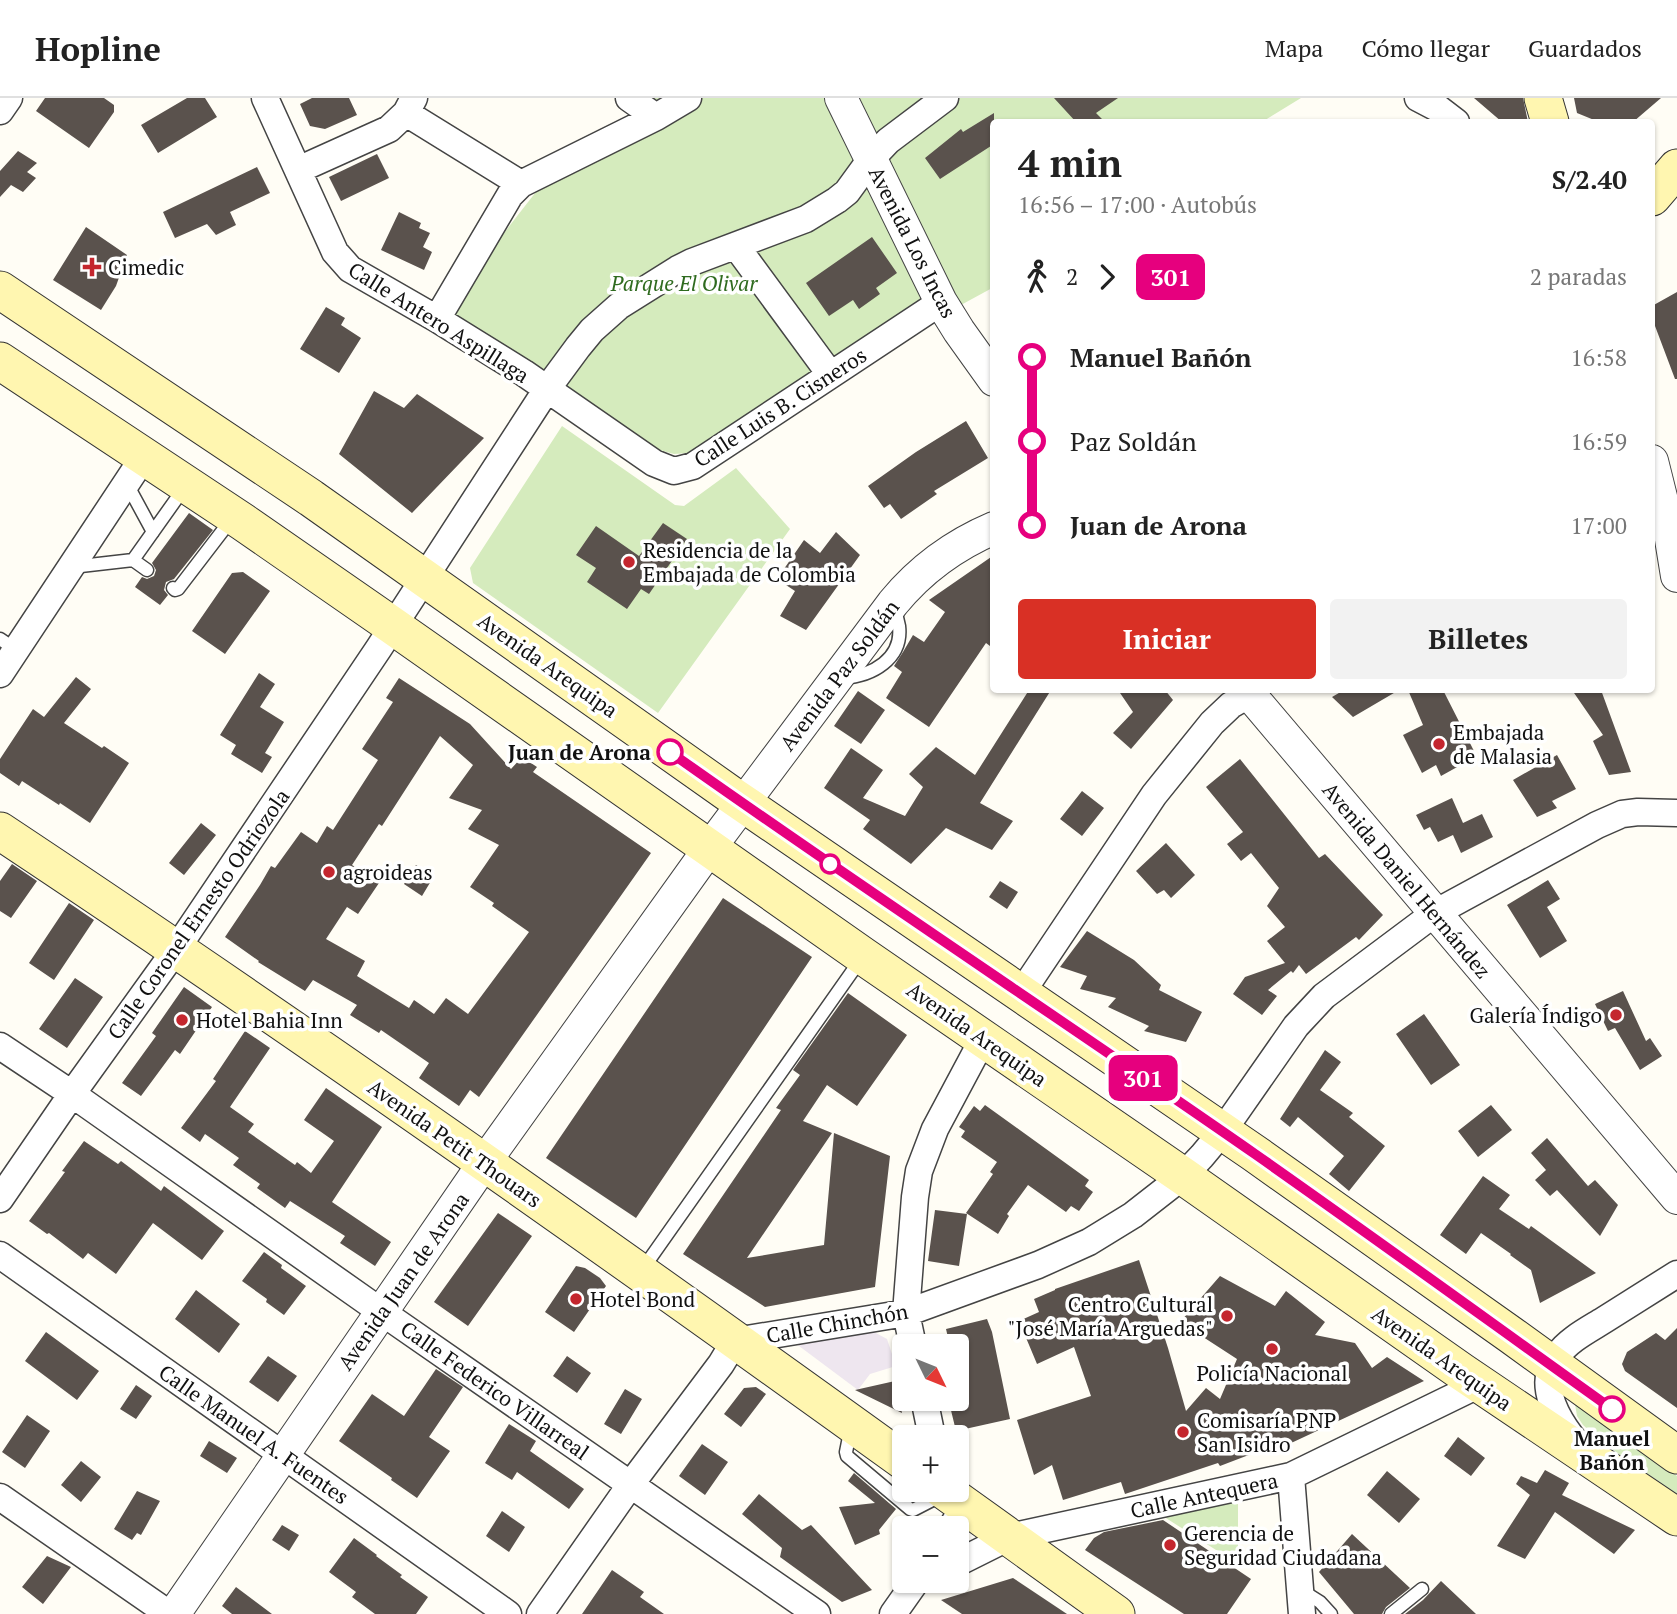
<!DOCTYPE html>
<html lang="es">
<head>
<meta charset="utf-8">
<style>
  body { margin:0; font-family:"PT Serif",serif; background:#f2f2f2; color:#222; height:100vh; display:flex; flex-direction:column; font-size:26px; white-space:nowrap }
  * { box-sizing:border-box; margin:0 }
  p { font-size:23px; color:#767676 }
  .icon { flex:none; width:38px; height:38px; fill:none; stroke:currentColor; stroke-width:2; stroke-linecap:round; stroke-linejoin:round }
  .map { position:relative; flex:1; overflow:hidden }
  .side { position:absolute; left:990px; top:21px; width:665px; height:574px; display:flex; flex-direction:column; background:#fff; border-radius:7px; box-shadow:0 2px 5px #0004 }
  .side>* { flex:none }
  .badge { padding:0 14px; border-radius:10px; font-size:24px; line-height:46px }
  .needle { width:46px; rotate:133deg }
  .controls { position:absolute; left:892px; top:1236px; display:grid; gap:14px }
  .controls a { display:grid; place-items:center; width:77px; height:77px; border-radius:7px; background:#fff; box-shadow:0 2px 5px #0004; font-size:35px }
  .map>.badge { position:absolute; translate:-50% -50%; box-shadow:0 0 0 4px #fff }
  .legs { display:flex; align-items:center; gap:10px; height:77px; padding:0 28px; font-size:23px }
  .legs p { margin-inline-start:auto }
  .summary { display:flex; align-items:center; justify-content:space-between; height:119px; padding:0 28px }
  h1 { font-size:38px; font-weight:700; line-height:52px }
  .cta { display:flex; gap:14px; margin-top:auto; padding:14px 28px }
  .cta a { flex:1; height:80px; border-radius:7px; background:#d93025; color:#fff; font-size:28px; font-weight:700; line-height:80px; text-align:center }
  .cta a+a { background:#f2f2f2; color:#222 }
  ul { padding:0 28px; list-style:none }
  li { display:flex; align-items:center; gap:24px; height:84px; font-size:26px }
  li i { display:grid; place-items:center; width:10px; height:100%; margin:0 9px; background:currentColor }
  li i::after { content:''; width:18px; height:18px; margin:-9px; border:5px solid; border-radius:50%; background:#fff }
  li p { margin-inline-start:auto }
  li:first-child i { background:linear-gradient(#0000 50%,currentColor 0) }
  li:last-child i { background:linear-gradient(currentColor 50%,#0000 0) }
  header { display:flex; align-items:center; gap:42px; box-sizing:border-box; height:98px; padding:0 35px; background:#fff; border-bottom:2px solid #e0e0e0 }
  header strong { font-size:33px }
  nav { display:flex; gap:38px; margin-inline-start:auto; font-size:24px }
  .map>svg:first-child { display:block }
</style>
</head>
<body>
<header>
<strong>Hopline</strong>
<nav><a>Mapa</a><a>Cómo llegar</a><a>Guardados</a></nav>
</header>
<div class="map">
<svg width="1677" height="1516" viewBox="0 0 1677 1516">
  <rect width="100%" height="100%" fill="#fffdf5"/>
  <path fill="#eee6ef" d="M874,1234L887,1241L896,1268L870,1276L858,1292L795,1245Z"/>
  <path fill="#d5ebbd" d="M651,0H1301L1262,24H994V189L689,355L674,356L656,351L560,283L444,212L539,90L667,25Z
    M562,328L675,407L684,408L736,370L790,431L658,615L473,485L470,470Z
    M1574,1300L1608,1329L1677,1378V1396L1603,1345L1583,1327L1577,1318Z
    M1238,1403V1466L1158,1415Z"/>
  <path fill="#5a524d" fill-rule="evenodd" d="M45,0H104L114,7V14L89,50L36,13Z
    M187,0H205L217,19L158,55L141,27Z
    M312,0H349L357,17L325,31L310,28L300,6Z
    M1054,0H1118L1096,15L1105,24H1076Z
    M1474,0H1523L1528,24H1502Z
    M1574,0H1661L1633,24H1599L1577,15Z
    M994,15V46L940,81L925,60L961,31L963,34Z
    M18,53L37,65L27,74L36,80L23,94L11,87L0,99V73Z
    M377,56L389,80L341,103L329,79Z
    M257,69L270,95L230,114L236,127L216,137L207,126L175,140L163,114Z
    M399,114L421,125L419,130L430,135L423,149L432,154L424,172L381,152Z
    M86,129L127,157L116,188L101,212L53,182Z
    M872,139L897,175L876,190L880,196L859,211L853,202L829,218L806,185Z
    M1677,194V281H1675L1652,220V208Z
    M326,209L345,220L341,227L361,240L339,275L300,251Z
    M374,293L404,310L417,296L484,340L412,415L339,356Z
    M966,323L988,360L934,393L937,396L901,421L890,406L884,410L868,388L916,354Z
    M189,415L213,432L174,481L166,484L164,492L168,497L160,507L135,489L142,479L147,481L154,478L156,472L152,465Z
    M663,425L687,441L649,496L641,491L627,511L587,484L596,470L576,457L596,428L639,458Z
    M836,434L860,457L806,532L780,518L795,493L777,481L804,442L820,455Z
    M994,457V551L986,545L929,629L886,600L902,574L894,568L903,554L913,537L924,544L945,514L929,502Z
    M243,474L270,493L225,556L192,533L232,475Z
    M259,575L275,586L260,609L284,624L265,655L272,659L262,675L231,656L236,647L220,637Z
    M76,579L91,591L64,625L102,650L104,648L129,665L90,725L60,705L59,707L22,683L19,688L0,675V661L33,611L44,619Z
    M399,580L470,626L511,671L522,659L537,669L533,674L651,755L479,999L470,992L459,1008L419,980L429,965L381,932L379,935L350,917L357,907L313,882L305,893L258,864L259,863L225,839L260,787L271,768L275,770L301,734L317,745L327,728L333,732L378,662L362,651L393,604L386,600ZM440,638L473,667L449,700L482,712L468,731L499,747L470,789L494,805L492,808L529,834L468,916L446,900L434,916L414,902L409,910L357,878L365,863L326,841L347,809L358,816L379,785L352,767L379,726L382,728Z
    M1029,592H1051L980,705L1013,723L992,752L946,730L911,766L863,731L870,722L824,690L851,650L883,672L863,700L905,718L923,689L909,676L936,649L975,677Z
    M1118,592H1165L1173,602L1131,651L1113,635L1133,614Z
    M1344,592H1399L1353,619L1332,599Z
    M1408,592H1443L1475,655L1460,663L1459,668L1441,678L1436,667L1422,675L1403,637L1423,627Z
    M1572,592H1601L1631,674L1609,677L1593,643L1603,637Z
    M858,593L885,612L861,646L834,628Z
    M1557,657L1576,691L1552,703L1557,710L1537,719L1513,682Z
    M1240,661L1319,760L1325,756L1383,817L1359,842L1356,839L1306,876L1299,867L1293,875L1291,873L1268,892L1277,898L1262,917L1233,896L1245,879L1285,865L1267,843L1285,829L1267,808L1279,790L1251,755L1241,763L1227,746L1243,734L1206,689Z
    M1082,693L1104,710L1082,738L1060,721Z
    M1452,700L1463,725L1482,716L1493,739L1461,755L1453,737L1438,744L1430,729L1424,732L1416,717Z
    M201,725L216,737L184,777L169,765Z
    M1166,745L1195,777L1171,800L1164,792L1157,796L1136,773Z
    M12,766L37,783L11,820L0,813V783Z
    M416,767L434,778L422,798L404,786Z
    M1548,782L1560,801L1547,809L1567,843L1540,860L1507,807Z
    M1000,783L1018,794L1007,811L989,799Z
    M723,800L812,859L636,1120L546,1060Z
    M69,805L94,822L54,882L29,865Z
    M1087,833L1134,862L1161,887L1159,892L1202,914L1186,944L1144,933L1149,928L1108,909L1116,900L1080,891L1087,878L1060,869Z
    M75,880L103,899L67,950L39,931Z
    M184,889L212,909L180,956L175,952L141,998L122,985L156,938L152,935Z
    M1623,893L1646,943L1650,940L1662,958L1640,972L1615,930L1608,933L1595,906Z
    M848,895L907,937L857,1008L827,987L803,1023L832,1035L747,1160L824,1147L834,1035L890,1058L875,1189L765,1209L683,1156L781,1012L776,1010L800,977L793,972Z
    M1424,916L1460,967L1431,987L1396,936Z
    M245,933L270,950L230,1009L254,1026L248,1034L295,1067L297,1064L311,1075L334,1043L304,1022L326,990L382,1029L332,1104L391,1144L375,1168L340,1145L345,1138L290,1103L285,1110L257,1090L260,1086L233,1067L239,1060L205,1036L200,1044L181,1030L216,983L213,981Z
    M1325,952L1341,964L1320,992L1353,1015L1349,1019L1385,1048L1349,1093L1329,1076L1344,1058L1298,1019L1290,1029L1280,1021Z
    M985,1007L1089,1082L1085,1088L1093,1094L1079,1113L1071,1108L1066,1114L1028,1087L1007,1116L1009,1118L998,1136L966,1115L993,1076L990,1074L997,1064L961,1039L965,1033L959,1029L974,1008L980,1013Z
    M1491,1007L1512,1032L1478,1059L1458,1033Z
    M1547,1040L1588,1088L1595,1082L1618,1107L1600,1138L1557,1092L1550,1098L1535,1082L1546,1072L1531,1055Z
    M84,1043L118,1066L121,1063L161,1093L164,1088L224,1133L202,1162L153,1125L116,1176L88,1155L83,1161L49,1135L47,1136L29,1123L65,1074L62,1073Z
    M1483,1078L1510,1097L1499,1111L1529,1131L1531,1128L1596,1175L1540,1205L1531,1172L1510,1157L1511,1156L1481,1135L1466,1156L1440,1137Z
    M935,1112L967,1116L959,1168L928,1163Z
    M498,1115L532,1138L468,1228L434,1204Z
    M264,1154L282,1167L281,1170L306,1188L284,1217L266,1204L267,1201L242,1183Z
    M1139,1162L1168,1250L1186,1313L1206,1290L1220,1301L1237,1261L1180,1224L1220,1178L1275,1208L1286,1193L1325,1224L1315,1237L1355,1245L1372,1270L1387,1259L1424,1283L1274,1353L1267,1350L1220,1368L1218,1365L1125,1396L1121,1384L1063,1402L1052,1367L1034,1377L1017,1322L1091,1298L1074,1249L1037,1266L1019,1223L1039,1214L1034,1201L1055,1192V1191Z
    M576,1168L585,1170L600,1180L606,1188L574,1234L545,1214Z
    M196,1192L240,1226L219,1255L175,1221Z
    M987,1221L992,1234L1010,1321L956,1333L948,1300H957V1248H950L946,1231Z
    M1677,1230V1310L1625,1273L1622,1266L1627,1254L1656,1235L1665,1242Z
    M46,1234L99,1273L77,1302L25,1263Z
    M268,1258L297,1278L278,1304L249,1284Z
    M567,1258L591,1275L577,1295L553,1278Z
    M436,1271L463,1289L429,1339L450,1353L417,1400L391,1382L392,1380L339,1343L372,1296L404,1318Z
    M895,1283L902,1315L855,1292Z
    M136,1287L152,1298L136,1321L120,1311Z
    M756,1289L766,1296L741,1329L724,1316L744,1290Z
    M625,1291L642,1301L621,1336L604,1326Z
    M27,1317L50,1333L25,1370L2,1354Z
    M509,1326L536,1343L530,1353L584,1391L569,1411L517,1374L512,1382L485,1365Z
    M1458,1339L1485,1360L1471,1378L1444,1358Z
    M209,1343L237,1360L227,1375L200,1358Z
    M702,1346L728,1364L705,1397L679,1378Z
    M81,1363L101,1379L81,1404L61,1387Z
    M1545,1372L1569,1385L1562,1397L1635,1432L1614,1456L1555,1414L1525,1461L1497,1448L1530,1397L1516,1386L1521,1378L1537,1385Z
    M1387,1373L1420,1401L1399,1425L1367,1397Z
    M854,1375L896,1411L879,1432L880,1436L855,1447L839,1409L875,1405L848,1383Z
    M137,1393L160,1403L141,1437L137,1435L132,1442L114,1431Z
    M759,1396L802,1432L811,1427L872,1492L842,1504L780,1459L782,1450L742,1416Z
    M502,1413L525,1429L509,1454L486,1438Z
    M1163,1422L1251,1481L1227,1516H1184L1085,1452L1094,1440L1104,1434Z
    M282,1427L299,1437L289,1453L272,1442Z
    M1352,1436L1410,1490L1386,1509L1382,1516H1354L1319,1474Z
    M354,1440L377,1457L376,1458L402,1477L400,1479L428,1499L416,1516H375L352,1499L356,1494L329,1474Z
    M47,1458L71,1469L43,1506L22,1489Z
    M612,1472L644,1494L640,1499L664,1516H582Z
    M1013,1480L1067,1516H962L941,1502Z
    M1441,1483L1476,1516H1405L1423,1502Z
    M236,1489L272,1516H232L222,1508Z"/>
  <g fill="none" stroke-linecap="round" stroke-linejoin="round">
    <g stroke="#444" stroke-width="15">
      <path id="service" d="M127,386L153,434
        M133,462L177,400
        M72,469L133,462L147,472
        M173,490L175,492L178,491L224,431
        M0,541L16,552
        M843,580C872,578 903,561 899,528C898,522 896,516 894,511
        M642,1172L861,861
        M851,1329L846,1354L847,1358L910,1411L913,1412L944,1396
        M1301,1492L1320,1504L1331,1516
        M1391,1516L1422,1491"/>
    </g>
    <g stroke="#444" stroke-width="29">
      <path id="minor" d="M265,0L335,154L350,171L437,221L524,275L654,365L674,373L693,368L941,204
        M629,0L656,19
        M1418,0L1439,11L1456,24
        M0,13L9,0
        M406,15L521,86
        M298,72L389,31L406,15L414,0
        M736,148L830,276
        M437,221L510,97L521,86L656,19L688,0
        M0,576L143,360
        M1020,897L1154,697L1212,625L1231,607L1257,592
        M0,948L72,996L376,1210L817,1516
        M0,1101L72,996L177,850L379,550L547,291L578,249L592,232L619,208L678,171L692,164L806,121L837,102L847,94L871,61L888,43L945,0
        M0,1157L508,1516
        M913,1248L906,1215L915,1099L919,1073L935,1031L983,941
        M924,1300L932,1339
        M1577,1346C1558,1323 1536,1287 1557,1258C1568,1242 1588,1232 1604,1222C1628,1207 1653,1191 1677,1176
        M1291,1378L1302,1516
        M0,1399L169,1516
        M951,1430L965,1408
        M957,1465L1009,1439L1291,1378L1480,1286
        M540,1516L631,1386L721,1266L735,1243L906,1215L1038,1167L1089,1144L1133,1117L1183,1078L1202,1058L1222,1034L1296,928L1324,898L1435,815L1597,727L1622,716L1638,714L1677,715
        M893,1516L917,1482"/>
    </g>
    <g stroke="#444" stroke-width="34">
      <path id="tertiary" d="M841,0L941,204L959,233L994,282
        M1652,363L1670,435L1677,478
        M1246,592L1677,1100
        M174,1516L484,1065L709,751L893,505C920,472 954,447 994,430"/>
    </g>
    <g stroke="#333" stroke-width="39">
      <path id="secondary" d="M1543,0L1550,24
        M1652,99L1677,70
        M0,192L311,400L734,699L1254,1055L1511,1237L1677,1357
        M0,263L243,424L393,528L863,858L1183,1078L1462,1274L1677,1419
        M0,733C306,936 607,1149 905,1364
        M942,1391L1116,1516"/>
    </g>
    <use href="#service" stroke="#fff" stroke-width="12"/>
    <use href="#minor" stroke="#fff" stroke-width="26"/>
    <use href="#tertiary" stroke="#fff" stroke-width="32"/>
    <use href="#secondary" stroke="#fff6b0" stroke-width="37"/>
  </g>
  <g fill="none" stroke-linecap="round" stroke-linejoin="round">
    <g stroke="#fff" stroke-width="16">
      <path id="line-1" d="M670,654C863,791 1061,921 1255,1056C1375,1140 1493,1226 1612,1311"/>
    </g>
    <use href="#line-1" stroke="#e6007e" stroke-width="10"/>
  </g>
  <g fill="#c4262e" stroke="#fff" stroke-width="2.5">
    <path d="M88.5 158.5h7v7h7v7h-7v7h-7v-7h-7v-7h7z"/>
    <circle cx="629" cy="464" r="7"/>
    <circle cx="1439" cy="646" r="7"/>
    <circle cx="329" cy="774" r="7"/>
    <circle cx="1616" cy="917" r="7"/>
    <circle cx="182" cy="922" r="7"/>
    <circle cx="576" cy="1201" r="7"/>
    <circle cx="1227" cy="1218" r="7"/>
    <circle cx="1272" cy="1251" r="7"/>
    <circle cx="1183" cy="1334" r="7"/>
    <circle cx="1170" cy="1447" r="7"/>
  </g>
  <g fill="#fff" stroke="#e6007e" stroke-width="3.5">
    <circle cx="670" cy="654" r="12"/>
    <circle cx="830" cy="766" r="9"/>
    <circle cx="1612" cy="1311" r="12"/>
  </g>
  <g text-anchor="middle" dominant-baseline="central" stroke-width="7" stroke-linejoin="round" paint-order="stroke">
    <g font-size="21" fill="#111" stroke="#fff">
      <text transform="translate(913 144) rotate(63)">Avenida Los Incas</text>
      <text transform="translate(439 224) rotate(32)">Calle Antero Aspillaga</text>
      <text transform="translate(780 309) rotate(-33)">Calle Luis B. Cisneros</text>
      <text transform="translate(548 567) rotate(35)">Avenida Arequipa</text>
      <text transform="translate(839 577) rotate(-53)">Avenida Paz Soldán</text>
      <text transform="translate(1407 782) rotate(50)">Avenida Daniel Hernández</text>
      <text transform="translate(198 816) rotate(-55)">Calle Coronel Ernesto Odriozola</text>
      <text transform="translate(977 936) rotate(35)">Avenida Arequipa</text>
      <text transform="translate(455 1045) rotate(35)">Avenida Petit Thouars</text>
      <text transform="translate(403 1183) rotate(-55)">Avenida Juan de Arona</text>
      <text transform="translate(837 1225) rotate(-10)">Calle Chinchón</text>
      <text transform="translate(1442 1260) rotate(35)">Avenida Arequipa</text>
      <text transform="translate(495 1292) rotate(35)">Calle Federico Villarreal</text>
      <text transform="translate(254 1336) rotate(35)">Calle Manuel A. Fuentes</text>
      <text transform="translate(1204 1397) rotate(-12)">Calle Antequera</text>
    </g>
    <g font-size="21" fill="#111" stroke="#fff" text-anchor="start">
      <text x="108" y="169">Cimedic</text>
      <text x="643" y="452">Residencia de la<tspan x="643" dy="24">Embajada de Colombia</tspan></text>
      <text x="1453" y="634">Embajada<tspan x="1453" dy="24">de Malasia</tspan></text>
      <text x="343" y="774">agroideas</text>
      <text x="1602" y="917" text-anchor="end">Galería Índigo</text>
      <text x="196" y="922">Hotel Bahia Inn</text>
      <text x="590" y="1201">Hotel Bond</text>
      <text x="1213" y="1206" text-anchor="end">Centro Cultural<tspan x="1213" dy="24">"José María Arguedas"</tspan></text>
      <text x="1272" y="1275" text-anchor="middle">Policía Nacional</text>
      <text x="1197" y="1322">Comisaría PNP<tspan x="1197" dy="24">San Isidro</tspan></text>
      <text x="1184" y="1435">Gerencia de<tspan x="1184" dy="24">Seguridad Ciudadana</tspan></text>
    </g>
    <g font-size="21" font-style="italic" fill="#2f6b1f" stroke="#fff">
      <text x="684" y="185">Parque El Olivar</text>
    </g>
    <g font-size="21" font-weight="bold" fill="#111" stroke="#fff" text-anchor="end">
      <text x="651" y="654">Juan de Arona</text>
      <text x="1612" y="1340" text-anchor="middle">Manuel<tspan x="1612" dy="24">Bañón</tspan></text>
    </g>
  </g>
</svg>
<div class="controls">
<a><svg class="needle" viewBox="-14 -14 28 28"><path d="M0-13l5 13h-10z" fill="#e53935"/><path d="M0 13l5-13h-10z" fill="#767676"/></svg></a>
<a>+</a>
<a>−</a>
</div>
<b class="badge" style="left:1143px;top:980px;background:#e6007e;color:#fff">301</b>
<section class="side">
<div class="summary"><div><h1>4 min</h1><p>16:56 – 17:00 · Autobús</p></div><b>S/2.40</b></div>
<div class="legs"><svg class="icon" aria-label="walk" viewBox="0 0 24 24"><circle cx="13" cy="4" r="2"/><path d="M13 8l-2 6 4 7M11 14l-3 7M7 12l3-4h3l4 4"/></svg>2<svg class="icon" aria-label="forward" viewBox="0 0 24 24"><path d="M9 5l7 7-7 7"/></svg><b class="badge" style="background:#e6007e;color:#fff">301</b><p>2 paradas</p></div>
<ul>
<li><i style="color:#e6007e"></i><b>Manuel Bañón</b><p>16:58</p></li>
<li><i style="color:#e6007e"></i><span>Paz Soldán</span><p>16:59</p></li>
<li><i style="color:#e6007e"></i><b>Juan de Arona</b><p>17:00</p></li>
</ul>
<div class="cta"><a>Iniciar</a><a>Billetes</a></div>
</section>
</div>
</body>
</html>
